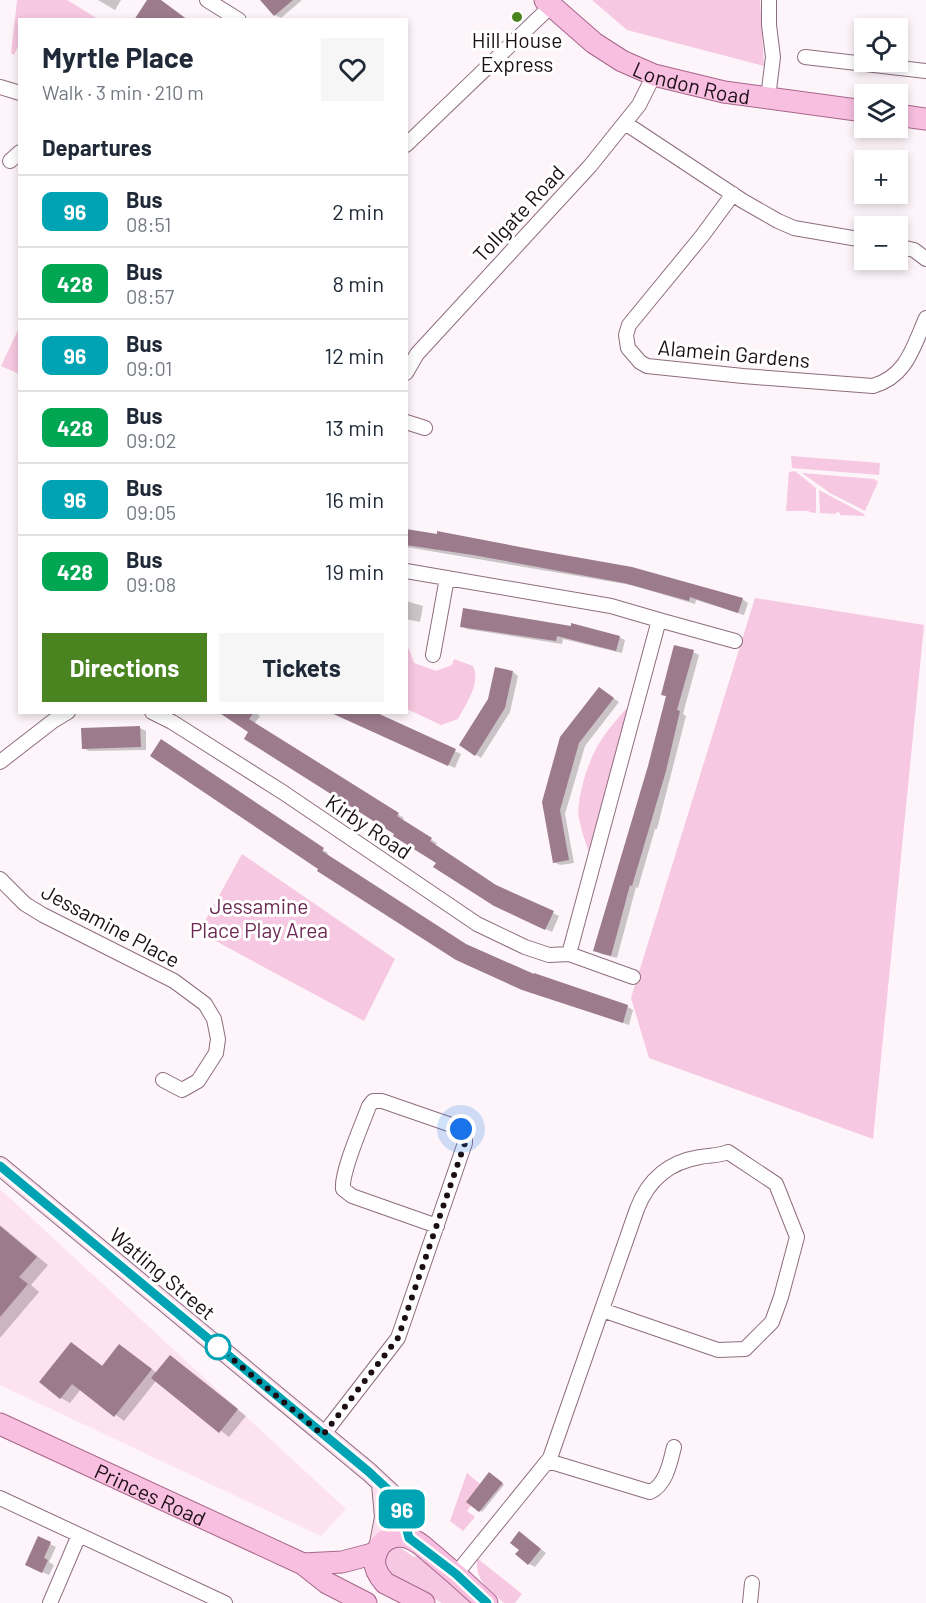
<!DOCTYPE html>
<html lang="en">
<head>
<meta charset="utf-8">
<style>
  body { margin:0; font-family:Barlow,sans-serif; background:#f6f6f7; color:#1f2937; height:100vh; display:flex; flex-direction:column; font-size:22px; white-space:nowrap }
  * { box-sizing:border-box; margin:0 }
  p { font-size:20px; color:#747a83 }
  .icon { flex:none; width:33px; height:33px; fill:none; stroke:currentColor; stroke-width:2; stroke-linecap:round; stroke-linejoin:round }
  .map { position:relative; flex:1; overflow:hidden }
  .panel { position:absolute; left:18px; top:18px; width:390px; height:696px; display:flex; flex-direction:column; background:#fff; border-radius:0px; box-shadow:0 3px 9px #0003 }
  .panel>* { flex:none }
  .badge { padding:0 12px; border-radius:9px; font-size:21px; line-height:39px }
  .buttons { position:absolute; left:854px; top:18px; display:grid; gap:12px }
  .buttons a { display:grid; place-items:center; width:54px; height:54px; border-radius:0px; background:#fff; box-shadow:0 3px 9px #0003; font-size:30px }
  .you { position:absolute; width:30px; height:30px; margin:-15px; border:4px solid #fff; border-radius:50%; background:#1a73e8; box-shadow:0 0 0 9px #1a73e833 }
  .map>.badge { position:absolute; translate:-50% -50%; box-shadow:0 0 0 3px #fff }
  h2 { padding:0 24px; font-size:22px; line-height:54px }
  .round { display:grid; place-items:center; flex:none; width:63px; height:63px; border-radius:0px; background:#f6f6f7 }
  .head { display:flex; align-items:center; justify-content:space-between; height:102px; padding:0 24px }
  h1 { font-size:28px; font-weight:700; line-height:45px }
  .cta { display:flex; gap:12px; margin-top:auto; padding:12px 24px }
  .cta a { flex:1; height:69px; border-radius:0px; background:#4a8420; color:#fff; font-size:24px; font-weight:700; line-height:69px; text-align:center }
  .cta a+a { background:#f6f6f7; color:#1f2937 }
  ul { padding:0; list-style:none }
  li { display:flex; align-items:center; gap:18px; height:72px; padding:0 24px; border-top:2px solid #e0e1e3 }
  li div { flex:1 }
  li b { display:block; font-size:22px }
  li em { font-style:normal }
  li .badge { min-width:66px; font-weight:700; text-align:center }
  .map>svg:first-child { display:block }
</style>
</head>
<body>
<div class="map">
<svg width="926" height="1603" viewBox="0 0 926 1603">
  <rect width="100%" height="100%" fill="#fdf5f9"/>
  <path fill="#fde3f0" d="M0,1189L346,1509L321,1536L0,1385Z"/>
  <path fill="#f7c8e1" d="M18,0H67L98,19L20,20L19,44L14,55L11,53L17,1Z
    M592,0H760L764,66L627,30Z
    M19,328V374L1,366Z
    M791,456L880,463L879,475L792,468Z
    M795,471L816,488V513L809,512V511H786L789,472Z
    M802,473L874,479L878,482L865,511L830,493Z
    M819,490L864,514L865,516L840,515V513L836,512V514L820,513Z
    M755,598L924,625L873,1139L649,1058L631,998Z
    M407,648L409,649L414,663L436,671L452,665L454,659L473,666C481,684 466,703 458,719L441,725L407,709Z
    M638,696L593,864C588,849 582,834 579,819C577,809 580,796 582,787C593,743 609,728 638,696Z
    M242,854L395,959L364,1021L199,932Z
    M467,1473L480,1484L471,1496L484,1506H471L467,1511L475,1517L463,1531L450,1521Z
    M399,1547L414,1557L418,1556L472,1603H442L390,1574L386,1570L384,1560L391,1550Z
    M477,1558L522,1594L515,1603H504C488,1588 475,1581 477,1558Z"/>
  <path fill="#0003" d="M98,0H121L115,10Z
    M264,0H302L281,18L275,15L263,1Z
    M406,530L742,599L748,603L744,615L696,600L695,604L631,585L406,547Z
    M406,601L423,606L420,622L406,619Z
    M461,626L619,637L625,640L622,653L563,639L562,644L467,629Z
    M693,652L699,655L683,714L686,716L657,829H655L638,888L636,887L617,958L601,954L595,950L649,766L667,697L662,694Z
    M513,672L518,676L510,712L481,758L461,745Z
    M605,692L619,702L585,746L565,814L574,863L560,865L554,862L543,802Z
    M221,712H255L260,716L254,724L404,818L402,821L437,843L435,846L498,887L559,916L552,932L501,908Z
    M371,712L461,754L455,768L352,722Z
    M140,728L146,731V750L89,751L83,748Z
    M168,744L328,853L327,855L468,947L535,975L628,1007L633,1010L629,1025L530,992L463,963Z
    M0,1225L48,1265L31,1285L39,1292L0,1338Z
    M71,1343L103,1366L120,1346L157,1373L170,1357L246,1416L229,1437L156,1381L124,1421L81,1389L70,1403L61,1398Z
    M492,1475L504,1485L482,1512L468,1502Z
    M520,1533L546,1553L535,1567L529,1564L521,1550Z
    M39,1538L56,1547L49,1562L54,1565L49,1575L32,1568Z"/>
  <path fill="#9c7b8d" d="M147,0H161L188,20H134Z
    M260,0H293L274,16Z
    M406,529L437,534V531L536,550L632,567L743,598L738,613L690,597L689,601L624,583L473,555L406,545Z
    M463,608L571,626V623L620,636L616,651L557,636L556,641L460,627Z
    M674,645L694,650L677,710L680,711L666,771L632,886L630,885L611,956L593,951L648,766L666,696L661,695Z
    M495,667L513,671L505,708L475,756L459,745L488,699Z
    M599,687L614,698L579,743L560,810L569,860L553,863L542,802L560,737Z
    M218,712H254L249,719L399,813L397,816L432,838L430,841L496,885L554,911L545,930L494,906L433,867L436,863L393,836L394,834L244,739L248,732Z
    M329,712H375L456,749L448,766Z
    M140,726L141,747L82,749L81,728Z
    M161,739L324,848L322,851L466,944L534,974V973L628,1005L623,1023L522,990L456,960L317,871L318,869L150,756Z
    M0,1226L37,1257L19,1277L28,1284L0,1317Z
    M71,1342L102,1366L119,1344L152,1369L114,1417L72,1384L60,1399L39,1382Z
    M170,1355L238,1409L219,1433L151,1378Z
    M489,1472L503,1483L479,1512L466,1502Z
    M519,1531L541,1549L528,1565L515,1554L519,1550L510,1543Z
    M38,1536L51,1542L44,1558L48,1560L42,1573L25,1565Z"/>
  <g fill="none" stroke-linecap="round" stroke-linejoin="round">
    <g stroke="#8e6d7f" stroke-width="16">
      <path id="minor" d="M207,0L239,20
        M805,57L926,71
        M0,87L20,93
        M768,98L773,57L769,25V0
        M625,123L743,201L778,221L794,228L864,240
        M406,145L551,6
        M10,161L20,152
        M733,194L702,236L629,325L626,335L628,348L640,362L647,366L743,376L873,386C907,376 913,347 926,318
        M897,246L914,250L926,259
        M406,373L417,354L590,166L639,105L654,75
        M406,422L425,428
        M659,620L735,641
        M433,655L447,578
        M152,712L172,722L284,793L477,924L525,947L549,955L569,954L659,620L611,606L406,571
        M0,762L53,721L68,712
        M0,879L25,904L43,915L174,981L205,1004L214,1019L218,1039L216,1053L198,1081L182,1090L163,1080
        M569,954L633,977
        M323,1435L398,1338L465,1143V1134L460,1128L382,1101H373L369,1106C362,1125 341,1172 343,1189L352,1196L437,1226
        M548,1461L650,1492C666,1485 670,1463 674,1447
        M0,1498L225,1603
        M456,1574L550,1458L637,1209C648,1180 669,1162 700,1157C710,1155 719,1156 728,1152L776,1184L797,1237L781,1297L772,1322L745,1349L718,1350L602,1310
        M50,1603L79,1535
        M750,1603L752,1583"/>
    </g>
    <g stroke="#8e6d7f" stroke-width="20">
      <path id="secondary" d="M0,1166L369,1472L399,1500L409,1538
        M378,1549L384,1517L381,1484"/>
    </g>
    <g stroke="#a8668b" stroke-width="23">
      <g id="primary">
        <path id="s1" d="M545,0L594,43L622,61L654,75L724,92L864,111"/>
        <path d="M897,115L926,119"/>
        <path id="s2" d="M0,1424L303,1564L327,1583L366,1603"/>
        <path d="M303,1564L342,1562L376,1553"/>
        <path d="M424,1603L385,1583C377,1574 372,1565 376,1554C380,1539 396,1533 409,1538C418,1541 425,1548 432,1554C451,1570 469,1586 487,1603"/>
      </g>
    </g>
    <use href="#minor" stroke="#fff" stroke-width="14"/>
    <use href="#secondary" stroke="#fcdfef" stroke-width="18"/>
    <use href="#primary" stroke="#f8bfe0" stroke-width="21"/>
  </g>
  <g fill="none" stroke-linecap="round" stroke-linejoin="round">
    <g stroke="#fff" stroke-width="14">
      <path id="line" d="M0,1166L369,1472L399,1500L409,1538L456,1574L487,1603"/>
    </g>
    <use href="#line" stroke="#00a3b4" stroke-width="9"/>
    <path stroke="#1b0f15" stroke-width="6" stroke-dasharray="0 10.8" d="M218,1347L323,1435L398,1338L465,1143V1134L461,1129"/>
  </g>
  <circle fill="#4a8420" stroke="#fff" stroke-width="2" cx="517" cy="17" r="6"/>
  <circle fill="#fff" stroke="#00a3b4" stroke-width="3" cx="218" cy="1347" r="12"/>
  <g text-anchor="middle" dominant-baseline="central" stroke-width="6" stroke-linejoin="round" paint-order="stroke">
    <g font-size="21" fill="#1b0f15" stroke="#fff">
      <text x="517" y="39">Hill House<tspan x="517" dy="24">Express</tspan></text>
    </g>
    <g font-size="21" fill="#1b0f15" stroke="#fff">
      <text stroke="none"><textPath href="#s1" startOffset="172">London Road</textPath></text>
      <text transform="translate(518 213) rotate(-47)">Tollgate Road</text>
      <text transform="translate(734 353) rotate(5)">Alamein Gardens</text>
      <text transform="translate(369 826) rotate(34)">Kirby Road</text>
      <text transform="translate(111 925) rotate(28)">Jessamine Place</text>
      <text transform="translate(163 1273) rotate(40)">Watling Street</text>
      <text stroke="none"><textPath href="#s2" startOffset="166">Princes Road</textPath></text>
    </g>
    <g font-size="21" fill="#6d2953" stroke="#fff">
      <text x="259" y="905">Jessamine<tspan x="259" dy="24">Place Play Area</tspan></text>
    </g>
  </g>
</svg>
<div class="buttons">
<a><svg class="icon" aria-label="locate" viewBox="0 0 24 24"><circle cx="12" cy="12" r="6"/><path d="M12 2v4M12 18v4M2 12h4M18 12h4"/></svg></a>
<a><svg class="icon" aria-label="layers" viewBox="0 0 24 24"><path d="M12 4l9 5-9 5-9-5zM3 14l9 5 9-5"/></svg></a>
<a>+</a>
<a>−</a>
</div>
<div class="you" style="left:461px;top:1129px"></div>
<b class="badge" style="left:402px;top:1509px;background:#00a3b4;color:#fff">96</b>
<section class="panel">
<div class="head"><div><h1>Myrtle Place</h1><p>Walk · 3 min · 210 m</p></div><a class="round"><svg class="icon" aria-label="heart" viewBox="0 0 24 24"><path d="M12 20l-8-8c-3-5 5-10 8-4 3-6 11-1 8 4z"/></svg></a></div>
<h2>Departures</h2>
<ul>
<li><span class="badge" style="background:#00a3b4;color:#fff">96</span><div><b>Bus</b><p>08:51</p></div><em>2 min</em></li>
<li><span class="badge" style="background:#00a651;color:#fff">428</span><div><b>Bus</b><p>08:57</p></div><em>8 min</em></li>
<li><span class="badge" style="background:#00a3b4;color:#fff">96</span><div><b>Bus</b><p>09:01</p></div><em>12 min</em></li>
<li><span class="badge" style="background:#00a651;color:#fff">428</span><div><b>Bus</b><p>09:02</p></div><em>13 min</em></li>
<li><span class="badge" style="background:#00a3b4;color:#fff">96</span><div><b>Bus</b><p>09:05</p></div><em>16 min</em></li>
<li><span class="badge" style="background:#00a651;color:#fff">428</span><div><b>Bus</b><p>09:08</p></div><em>19 min</em></li>
</ul>
<div class="cta"><a>Directions</a><a>Tickets</a></div>
</section>
</div>
</body>
</html>
